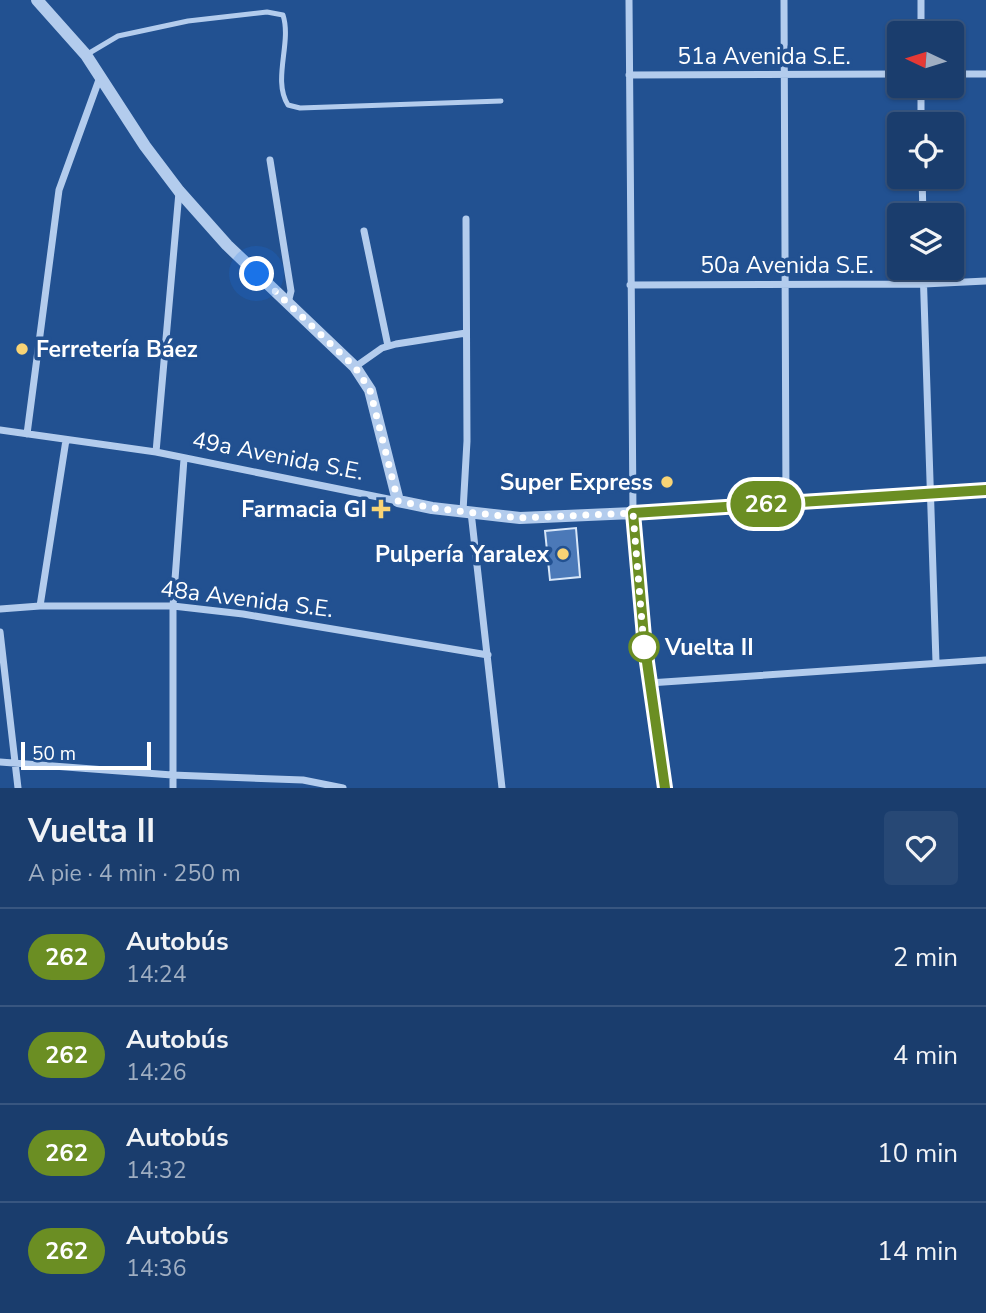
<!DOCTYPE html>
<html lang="es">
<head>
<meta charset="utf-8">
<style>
  body { margin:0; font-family:"Nunito Sans",sans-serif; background:#274875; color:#f1f3f6; height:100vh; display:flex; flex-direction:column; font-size:26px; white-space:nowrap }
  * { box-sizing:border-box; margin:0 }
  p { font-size:23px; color:#9faec2 }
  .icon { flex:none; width:38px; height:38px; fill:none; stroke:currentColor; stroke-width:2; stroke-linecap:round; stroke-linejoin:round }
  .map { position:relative; height:788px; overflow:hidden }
  .drawer { display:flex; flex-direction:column; background:#1a3d6d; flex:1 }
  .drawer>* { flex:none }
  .badge { padding:0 14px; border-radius:23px; font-size:24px; line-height:46px }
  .needle { width:46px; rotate:274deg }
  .controls { position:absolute; left:887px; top:21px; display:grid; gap:14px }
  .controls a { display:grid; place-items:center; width:77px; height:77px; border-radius:7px; background:#1a3d6d; box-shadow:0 2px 5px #0004,0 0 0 2px #385680; font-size:35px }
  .scale { position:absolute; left:21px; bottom:18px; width:130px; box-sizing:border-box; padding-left:7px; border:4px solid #fff; border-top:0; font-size:19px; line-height:24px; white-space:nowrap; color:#fff; -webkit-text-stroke:5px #225191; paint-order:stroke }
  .you { position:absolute; width:35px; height:35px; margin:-18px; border:5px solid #fff; border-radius:50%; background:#1a73e8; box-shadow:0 0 0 10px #1a73e833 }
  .map>.badge { position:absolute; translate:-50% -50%; box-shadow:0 0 0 4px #fff }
  .round { display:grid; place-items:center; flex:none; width:74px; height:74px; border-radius:7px; background:#274875 }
  .headline { display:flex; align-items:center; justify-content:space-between; height:119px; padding:0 28px }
  h1 { font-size:33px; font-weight:700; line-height:52px }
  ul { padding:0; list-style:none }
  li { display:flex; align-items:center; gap:21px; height:98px; padding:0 28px; border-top:2px solid #385680 }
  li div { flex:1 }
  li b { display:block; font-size:26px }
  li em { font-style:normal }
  li .badge { min-width:77px; font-weight:700; text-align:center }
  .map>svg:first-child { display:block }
</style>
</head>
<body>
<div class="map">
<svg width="986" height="788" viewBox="0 0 986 788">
  <rect width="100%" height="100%" fill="#225191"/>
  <path fill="#4b79b8" stroke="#d8e7f9" stroke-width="2" d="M576,528L580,577L550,580L545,531Z"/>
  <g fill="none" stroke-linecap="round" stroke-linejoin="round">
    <path stroke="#b3cced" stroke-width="5" d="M86,55L118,36L188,21L267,12L283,15C292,43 272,80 288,105L300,108L501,101"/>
    <path stroke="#b3cced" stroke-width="7" d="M629,0L633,513L986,490
      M784,0L786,503
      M921,33V0
      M952,74H986
      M629,75L900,74
      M921,86V124
      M270,160L291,291L288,303
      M922,177L923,215
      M364,231L388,346
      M923,268L936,662
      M630,285L924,284L986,281
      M355,367L382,348L396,344L466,333
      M0,430L156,452L398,501
      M27,434L59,190L100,77
      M156,452L179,192
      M463,511L467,441L466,219
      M471,512L502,788
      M40,606L66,440
      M0,609L40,606H173L243,614L488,655
      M0,632L18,788
      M649,683L986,660
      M0,762L172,775L303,780L343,788
      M173,788V606L184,459"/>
    <path stroke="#b3cced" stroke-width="12" d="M37,0L86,55L145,146L179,191L227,245L355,367L370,390L398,501L432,508L520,518L633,513L645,648L665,788"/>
  </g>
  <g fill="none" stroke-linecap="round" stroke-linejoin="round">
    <g stroke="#fff" stroke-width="16">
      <path id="line" d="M665,788L645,648L633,513L986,490"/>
    </g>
    <use href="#line" stroke="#6b8e23" stroke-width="10"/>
    <path stroke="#fff" stroke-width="7" stroke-dasharray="0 12.6" d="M257,274L355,367L370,390L398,501L432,508L520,518L633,513L644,647"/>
  </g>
  <g fill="#f9d475" stroke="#225191" stroke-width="2.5">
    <circle cx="22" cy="349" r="7"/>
    <circle cx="667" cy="482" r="7"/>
    <path d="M377.5 498.5h7v7h7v7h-7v7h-7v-7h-7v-7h7z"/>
    <circle cx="563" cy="554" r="7"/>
  </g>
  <circle fill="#fff" stroke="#6b8e23" stroke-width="3.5" cx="644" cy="647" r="14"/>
  <g text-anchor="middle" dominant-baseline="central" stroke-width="7" stroke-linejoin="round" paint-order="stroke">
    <g font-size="23" fill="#fff" stroke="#225191">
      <text x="764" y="56">51a Avenida S.E.</text>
      <text x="787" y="265">50a Avenida S.E.</text>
      <text transform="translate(278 456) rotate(11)">49a Avenida S.E.</text>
      <text transform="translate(247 599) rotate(7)">48a Avenida S.E.</text>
    </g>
    <g font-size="23" font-weight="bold" fill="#fff" stroke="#225191" text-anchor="end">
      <text x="36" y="349" text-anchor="start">Ferretería Báez</text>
      <text x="653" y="482">Super Express</text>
      <text x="367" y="509">Farmacia GI</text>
      <text x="549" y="554">Pulpería Yaralex</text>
    </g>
    <g font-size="23" font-weight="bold" fill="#fff" stroke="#225191" text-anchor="start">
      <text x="665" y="647">Vuelta II</text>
    </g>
  </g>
</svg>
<div class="controls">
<a><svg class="needle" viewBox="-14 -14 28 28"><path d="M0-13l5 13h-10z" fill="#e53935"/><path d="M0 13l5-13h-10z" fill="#9faec2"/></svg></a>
<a><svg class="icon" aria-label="locate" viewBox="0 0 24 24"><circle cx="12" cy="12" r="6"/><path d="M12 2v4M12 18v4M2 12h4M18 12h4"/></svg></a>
<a><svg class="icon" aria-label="layers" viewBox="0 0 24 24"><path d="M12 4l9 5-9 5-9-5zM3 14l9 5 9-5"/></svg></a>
</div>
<div class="scale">50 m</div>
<div class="you" style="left:257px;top:274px"></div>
<b class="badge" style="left:766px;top:504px;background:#6b8e23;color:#fff">262</b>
</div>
<section class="drawer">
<div class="headline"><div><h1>Vuelta II</h1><p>A pie · 4 min · 250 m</p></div><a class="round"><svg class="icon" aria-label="heart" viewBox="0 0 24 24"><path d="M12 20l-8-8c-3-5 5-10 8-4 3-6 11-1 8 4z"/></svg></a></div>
<ul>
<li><span class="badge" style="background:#6b8e23;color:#fff">262</span><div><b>Autobús</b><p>14:24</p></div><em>2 min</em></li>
<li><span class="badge" style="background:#6b8e23;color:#fff">262</span><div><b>Autobús</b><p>14:26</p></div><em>4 min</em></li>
<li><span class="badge" style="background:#6b8e23;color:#fff">262</span><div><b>Autobús</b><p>14:32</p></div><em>10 min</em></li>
<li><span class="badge" style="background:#6b8e23;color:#fff">262</span><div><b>Autobús</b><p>14:36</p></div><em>14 min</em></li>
</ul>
</section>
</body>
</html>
